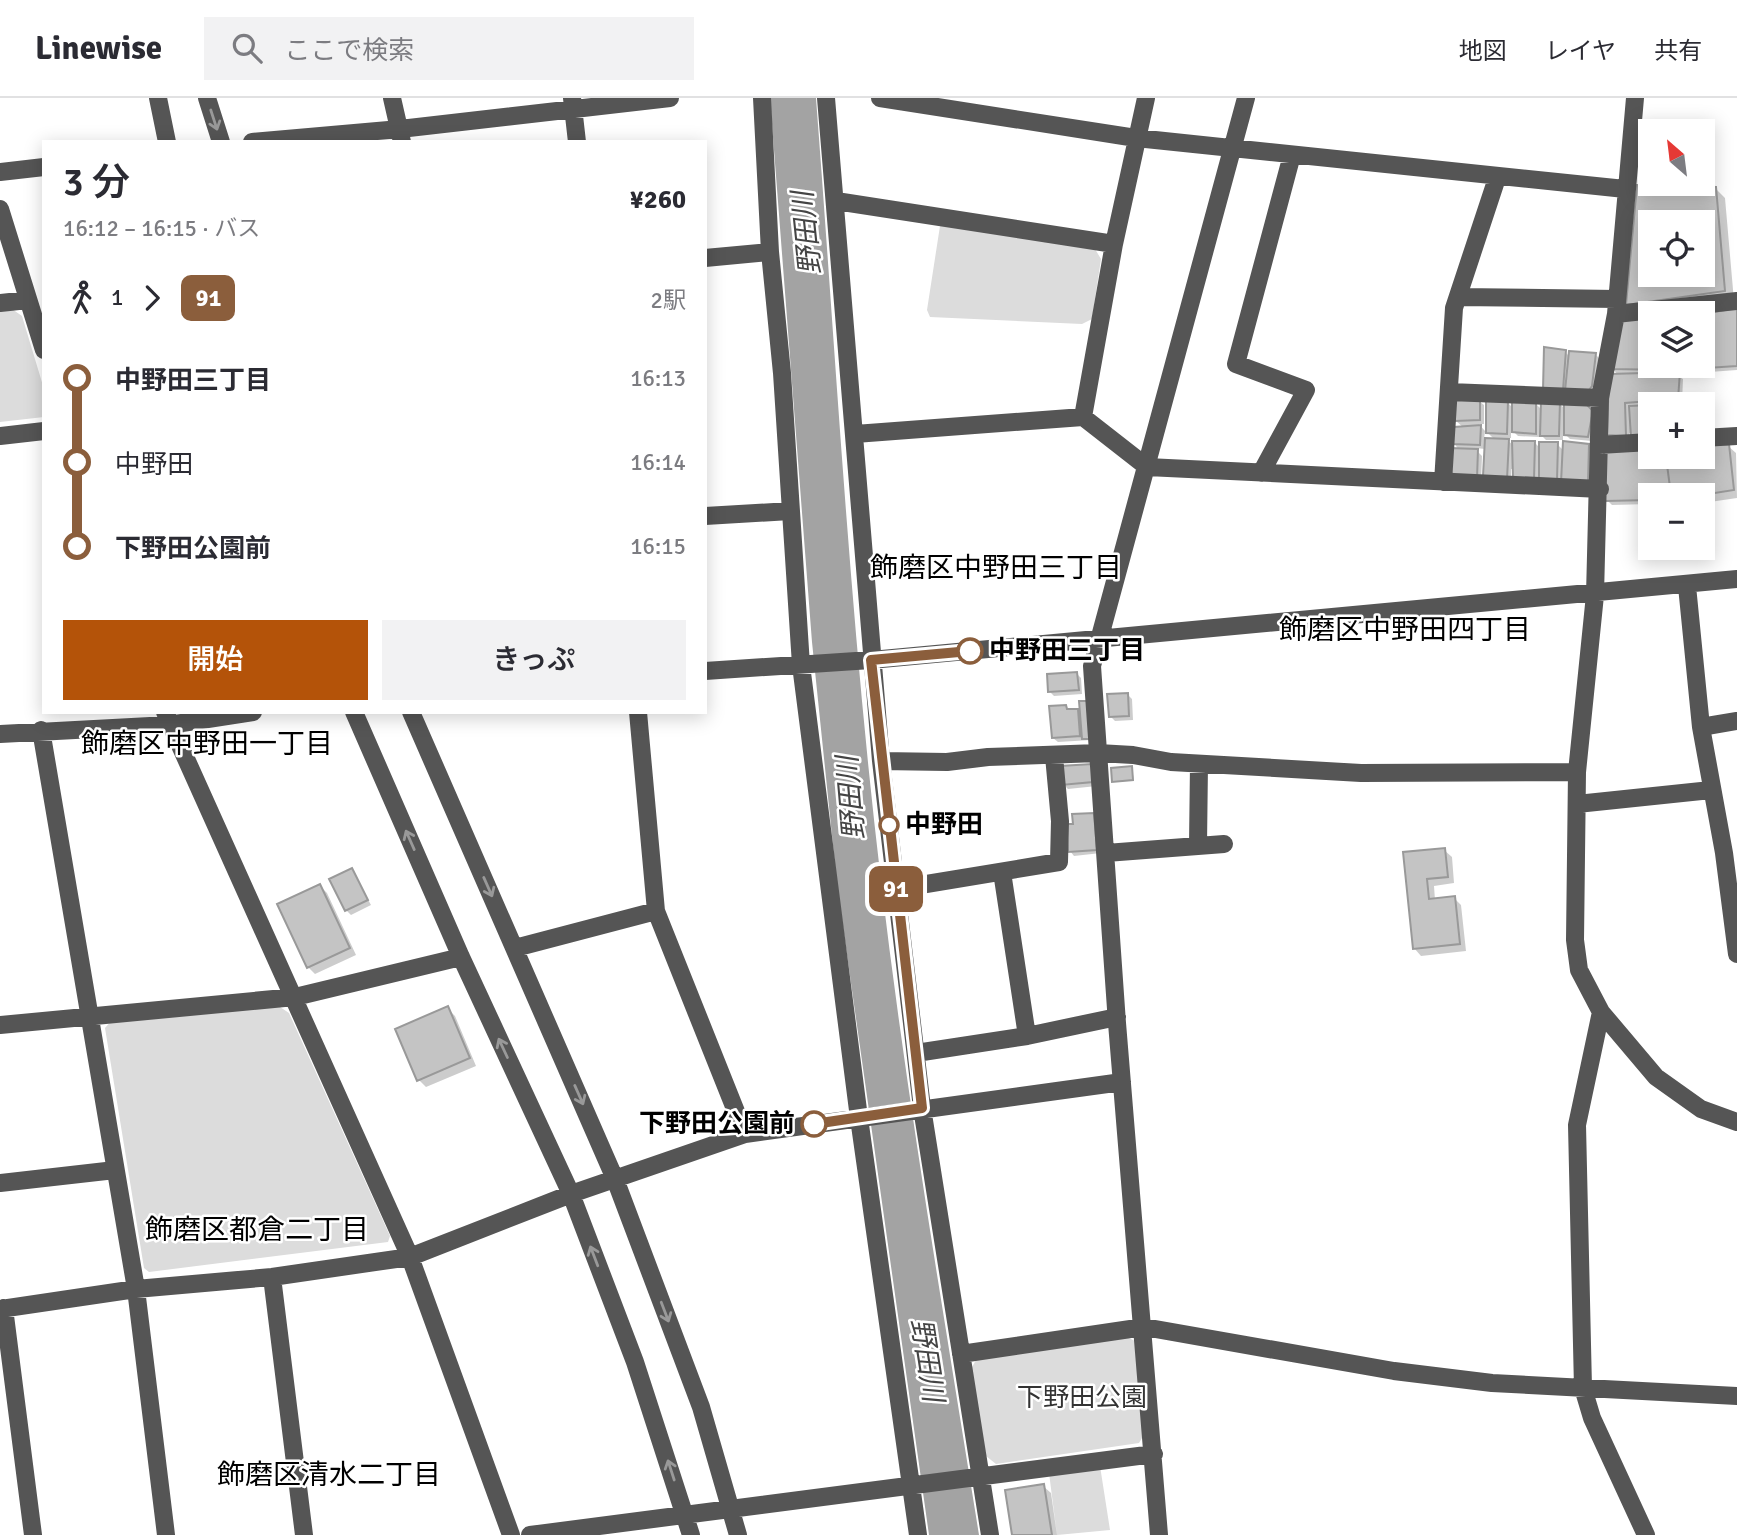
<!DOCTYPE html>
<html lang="ja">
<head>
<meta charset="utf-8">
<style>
  body { margin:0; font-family:Signika,"Noto Sans JP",sans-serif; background:#f2f2f3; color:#2b2b33; height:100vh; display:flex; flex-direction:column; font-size:26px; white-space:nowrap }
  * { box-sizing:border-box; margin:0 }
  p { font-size:23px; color:#7c7c81 }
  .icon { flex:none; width:38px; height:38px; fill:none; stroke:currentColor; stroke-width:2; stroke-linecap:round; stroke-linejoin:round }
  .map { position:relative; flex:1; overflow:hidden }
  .sheet { position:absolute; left:42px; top:42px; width:665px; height:574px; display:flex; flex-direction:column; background:#fff; border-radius:0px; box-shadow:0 4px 18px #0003 }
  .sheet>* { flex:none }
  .badge { padding:0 14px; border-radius:10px; font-size:24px; line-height:46px }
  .needle { width:46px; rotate:332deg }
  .controls { position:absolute; left:1638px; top:21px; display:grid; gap:14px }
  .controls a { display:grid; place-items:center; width:77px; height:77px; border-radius:0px; background:#fff; box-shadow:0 4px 18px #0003; font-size:35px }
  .map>.badge { position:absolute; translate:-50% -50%; box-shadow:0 0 0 4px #fff }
  .legs { display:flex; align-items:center; gap:10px; height:77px; padding:0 21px; font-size:23px }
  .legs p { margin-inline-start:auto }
  .head { display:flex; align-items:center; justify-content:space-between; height:119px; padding:0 21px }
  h1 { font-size:38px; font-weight:600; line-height:52px }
  .action { display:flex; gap:14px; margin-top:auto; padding:14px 21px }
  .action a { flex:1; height:80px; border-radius:0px; background:#b45309; color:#fff; font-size:28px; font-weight:600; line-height:80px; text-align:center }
  .action a+a { background:#f2f2f3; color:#2b2b33 }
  ul { padding:0 21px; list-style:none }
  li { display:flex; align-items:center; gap:24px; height:84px; font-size:26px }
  li i { display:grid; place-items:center; width:10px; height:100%; margin:0 9px; background:currentColor }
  li i::after { content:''; width:18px; height:18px; margin:-9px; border:5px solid; border-radius:50%; background:#fff }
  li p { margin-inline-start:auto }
  li:first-child i { background:linear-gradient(#0000 50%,currentColor 0) }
  li:last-child i { background:linear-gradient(currentColor 50%,#0000 0) }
  header { display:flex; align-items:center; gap:42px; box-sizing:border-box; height:98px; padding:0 35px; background:#fff; border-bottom:2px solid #e1e1e2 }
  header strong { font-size:33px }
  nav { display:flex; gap:38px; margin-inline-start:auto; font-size:24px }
  .search { width:490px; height:63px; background:#f2f2f3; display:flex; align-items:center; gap:18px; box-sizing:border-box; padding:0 24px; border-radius:0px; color:#7c7c81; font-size:26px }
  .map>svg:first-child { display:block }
</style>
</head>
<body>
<header>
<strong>Linewise</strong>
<div class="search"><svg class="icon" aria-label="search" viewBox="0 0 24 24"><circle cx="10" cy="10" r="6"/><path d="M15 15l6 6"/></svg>ここで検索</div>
<nav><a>地図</a><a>レイヤ</a><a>共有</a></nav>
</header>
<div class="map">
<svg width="1737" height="1437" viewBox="0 0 1737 1437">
  <rect width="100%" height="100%" fill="#fff"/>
  <path fill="#dcdcdc" d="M946,125L1095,151L1101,161L1092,221L1082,226L930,219L927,212L940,128Z
    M12,211L22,218L44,291V319L0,324V212Z
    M280,909L289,915L390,1138L388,1144L149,1174L144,1170L105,930L112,922Z
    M1127,1239L1135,1243L1145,1335L1139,1345L996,1366L986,1358L971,1271L976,1262Z
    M1100,1368L1110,1432L1057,1437L1049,1375Z"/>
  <path fill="#a3a3a3" d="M770,0H816C836,261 850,523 881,783C907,1002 944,1219 979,1437H929L837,786L812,544Z"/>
  <path fill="#0003" fill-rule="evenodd" d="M1639,88L1715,90L1725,100L1734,203L1637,216ZM1650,124H1703V177H1650Z
    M1737,212V272L1682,276L1675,268V276L1683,281L1682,305L1650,306V342H1637L1629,335V342L1614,341L1609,337L1619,278L1612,270L1650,221V268H1703V217Z
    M1565,254L1570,259L1595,256L1600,261L1596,293L1549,295Z
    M1479,303L1484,307V326H1479L1485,333L1484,342H1495L1488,335L1507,304L1514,311L1535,305L1542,312L1559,305L1566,312L1597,319L1592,343L1570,341L1563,334V342H1546L1539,335V339L1518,338L1511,331V340H1505L1514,348L1535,345L1541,351L1557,346L1564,353L1589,348L1593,352L1592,389L1543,382L1538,377V386L1514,371H1511V384L1486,351L1474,350L1482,358L1481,384L1454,345L1464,330L1456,323Z
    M1728,348L1736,355L1737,400L1703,405V397H1650V406L1612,407L1607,402L1650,352V359H1703V349Z
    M1077,576L1081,580L1082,596L1054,598L1050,594Z
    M1127,596L1132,601L1133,622L1115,623L1111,619Z
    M1066,609L1082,618L1091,642L1058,644L1053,640Z
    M1132,670L1134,683H1114Z
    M1096,672L1097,688L1068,691L1063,686Z
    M1098,721L1101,755L1074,758L1070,753Z
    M1444,752L1452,759L1454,785L1434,788L1435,802L1454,800L1461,807L1466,853L1421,858L1414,850L1405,756Z
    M352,772L371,807L351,817L346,812Z
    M320,788L327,795L356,857L315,876L308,869Z
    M448,911L455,918L476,968L426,989L419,982Z
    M1043,1388L1051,1395L1057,1437H1014Z"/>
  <path fill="#c4c4c4" stroke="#999" stroke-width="2" fill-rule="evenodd" d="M1637,87L1716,89L1725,193L1626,207ZM1650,124H1703V177H1650Z
    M1737,210V268L1676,272V268H1703V216Z
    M1650,219V268H1671V272L1610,271L1620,222Z
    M1544,249L1566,252L1563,292H1543Z
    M1569,253L1596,255L1592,288L1586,296L1565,293Z
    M1680,274L1678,301L1625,305L1626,338L1607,337L1609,276Z
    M1480,301V322L1455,323V302Z
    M1486,303H1508L1507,336L1486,335Z
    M1536,303V336L1512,334V304Z
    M1541,303H1560L1559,338H1540Z
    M1564,306H1586L1593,313L1588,339L1564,337Z
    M1650,307V338L1631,339L1629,308Z
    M1481,327L1480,347L1452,346L1454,329Z
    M1485,340L1509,341L1507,381L1483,378Z
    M1512,343H1535L1534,382L1513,381Z
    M1563,343L1589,346L1588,385H1561Z
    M1539,344H1558L1557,383L1539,381Z
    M1729,346L1734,392L1702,397H1671L1666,359H1703V347Z
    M1450,350L1478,351L1477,381L1448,378Z
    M1650,350V359H1666L1671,397H1650V402L1605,403L1604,353Z
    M1077,574L1079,592L1048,594L1047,576Z
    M1128,595L1129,618L1109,619L1107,596Z
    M1079,603H1087L1090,641H1082Z
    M1066,607L1067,611H1078L1080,638L1052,640L1049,608Z
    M1092,666L1093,684L1061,687L1060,668Z
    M1132,668L1133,682L1112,684L1111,670Z
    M1094,715L1097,752L1068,754L1066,726H1073L1072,716Z
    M1445,750L1448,779L1427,781L1429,801L1455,798L1460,846L1413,851L1403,754Z
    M352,770L368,802L345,813L329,781Z
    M320,786L350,850L307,870L277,806Z
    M448,908L470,960L417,983L395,931Z
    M1044,1386L1052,1437H1012L1005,1392Z"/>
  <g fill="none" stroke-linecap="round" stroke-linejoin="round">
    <path stroke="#555" stroke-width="18" d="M158,0L167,44
      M207,0L221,44
      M392,0L402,44
      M572,0L577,44
      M762,0L770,154L782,275L801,567L859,1020L918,1437
      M826,0L881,663L922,1010L990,1437
      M880,0L1136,40L1625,91
      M1635,0L1616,216L1600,300L1595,497L1577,674L1575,842L1579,872L1601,914L1656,979L1701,1011L1737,1024
      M252,44L400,31L670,0
      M0,74L44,69
      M836,103L1114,146
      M0,111L44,252
      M705,160L770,154
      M1458,199L1617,201
      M0,205L28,202
      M1616,216L1737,203
      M1449,294L1600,300
      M1083,319L1114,146L1146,0
      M855,336L1083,319L1147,369L1600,391
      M0,338L44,333
      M1703,340L1737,338
      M1599,347L1650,344
      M1261,375L1306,292L1236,266L1292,57
      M1443,384L1454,210L1497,80
      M705,418L790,413
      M1687,488L1701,629L1724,755L1737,856
      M705,573L871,562L1737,481
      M165,614L410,1159L511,1437
      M354,614L461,859L571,1096L635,1264L691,1437
      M411,614L615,1081L701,1309L738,1437
      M638,614L656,813L745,1036
      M1701,629L1737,623
      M41,632L136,1191L166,1437
      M0,636L169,627L253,614
      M881,663L947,664L988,659L1098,655L1133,657L1171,664L1361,675L1577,674
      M1577,706L1711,692
      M1198,747L1199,666
      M1106,755L1224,746
      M1002,774L1027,938
      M896,791L1059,764L1060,723L1054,658
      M515,850L656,813
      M1601,914L1577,1027L1583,1290L1592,1320L1646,1437
      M0,927L295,899L461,859
      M916,955L1027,938L1117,919
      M0,1085L115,1072
      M272,1179L304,1437
      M4,1210L33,1437
      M0,1211L136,1191L272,1179L410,1159L571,1096L745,1036L1122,984
      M961,1256L1144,1229L1394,1273L1492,1285L1737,1298
      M530,1437L1154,1356
      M1159,1437L1117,925L1092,568L1246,0"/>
  </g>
  <defs><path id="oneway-shaft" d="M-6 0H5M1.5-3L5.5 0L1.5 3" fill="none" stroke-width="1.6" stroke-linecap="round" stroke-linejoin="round" transform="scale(1.75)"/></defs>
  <g stroke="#999">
    <use href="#oneway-shaft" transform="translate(214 22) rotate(72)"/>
    <use href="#oneway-shaft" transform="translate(410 742) rotate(-114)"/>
    <use href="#oneway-shaft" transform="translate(488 789) rotate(66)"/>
    <use href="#oneway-shaft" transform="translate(503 950) rotate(-115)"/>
    <use href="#oneway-shaft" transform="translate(579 997) rotate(66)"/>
    <use href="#oneway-shaft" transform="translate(594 1158) rotate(-111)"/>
    <use href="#oneway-shaft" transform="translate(665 1214) rotate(69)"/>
    <use href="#oneway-shaft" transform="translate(671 1372) rotate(-108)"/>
  </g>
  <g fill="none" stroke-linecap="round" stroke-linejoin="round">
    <g stroke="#fff" stroke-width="16">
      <path id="line-1" d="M814,1026L922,1010L871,562L970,553"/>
    </g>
    <use href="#line-1" stroke="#8b5e3c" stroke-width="10"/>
  </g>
  <g fill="#fff" stroke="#8b5e3c" stroke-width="3.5">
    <circle cx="970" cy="553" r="12"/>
    <circle cx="889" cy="727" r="9"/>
    <circle cx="814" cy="1026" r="12"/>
  </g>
  <g text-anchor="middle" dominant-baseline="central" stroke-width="5" stroke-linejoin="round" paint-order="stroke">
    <g font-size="26" font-weight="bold" fill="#000" stroke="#fff" text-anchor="start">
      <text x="989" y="553">中野田三丁目</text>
      <text x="905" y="727">中野田</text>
      <text x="795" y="1026" text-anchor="end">下野田公園前</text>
    </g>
    <g font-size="26" fill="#333" stroke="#fff">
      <text x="1082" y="1300">下野田公園</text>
    </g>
    <g font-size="28" font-style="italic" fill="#444" stroke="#fff">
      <text transform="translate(807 135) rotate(-96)">野田川</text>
      <text transform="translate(851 700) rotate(-95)">野田川</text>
      <text transform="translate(927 1262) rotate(81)">野田川</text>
    </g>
    <g font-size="28" fill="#000" stroke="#fff">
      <text x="996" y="470">飾磨区中野田三丁目</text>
      <text x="1405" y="532">飾磨区中野田四丁目</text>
      <text x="207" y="646">飾磨区中野田一丁目</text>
      <text x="257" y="1132">飾磨区都倉二丁目</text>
      <text x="329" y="1377">飾磨区清水二丁目</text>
    </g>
  </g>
</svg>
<div class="controls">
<a><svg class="needle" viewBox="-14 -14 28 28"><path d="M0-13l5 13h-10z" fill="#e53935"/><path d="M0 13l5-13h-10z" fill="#7c7c81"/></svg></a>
<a><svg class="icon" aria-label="locate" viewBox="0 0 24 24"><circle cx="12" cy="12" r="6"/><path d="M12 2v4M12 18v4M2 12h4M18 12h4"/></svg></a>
<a><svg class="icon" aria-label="layers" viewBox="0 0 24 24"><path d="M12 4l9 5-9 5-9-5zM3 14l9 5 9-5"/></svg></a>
<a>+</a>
<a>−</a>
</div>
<b class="badge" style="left:896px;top:791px;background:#8b5e3c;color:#fff">91</b>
<section class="sheet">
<div class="head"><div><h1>3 分</h1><p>16:12 – 16:15 · バス</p></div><b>¥260</b></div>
<div class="legs"><svg class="icon" aria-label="walk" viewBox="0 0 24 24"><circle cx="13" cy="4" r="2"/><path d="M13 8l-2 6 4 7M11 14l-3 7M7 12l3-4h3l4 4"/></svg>1<svg class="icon" aria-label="forward" viewBox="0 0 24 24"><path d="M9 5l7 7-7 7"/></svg><b class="badge" style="background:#8b5e3c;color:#fff">91</b><p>2駅</p></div>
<ul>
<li><i style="color:#8b5e3c"></i><b>中野田三丁目</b><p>16:13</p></li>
<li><i style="color:#8b5e3c"></i><span>中野田</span><p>16:14</p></li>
<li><i style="color:#8b5e3c"></i><b>下野田公園前</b><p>16:15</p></li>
</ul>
<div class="action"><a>開始</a><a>きっぷ</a></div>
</section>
</div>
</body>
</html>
